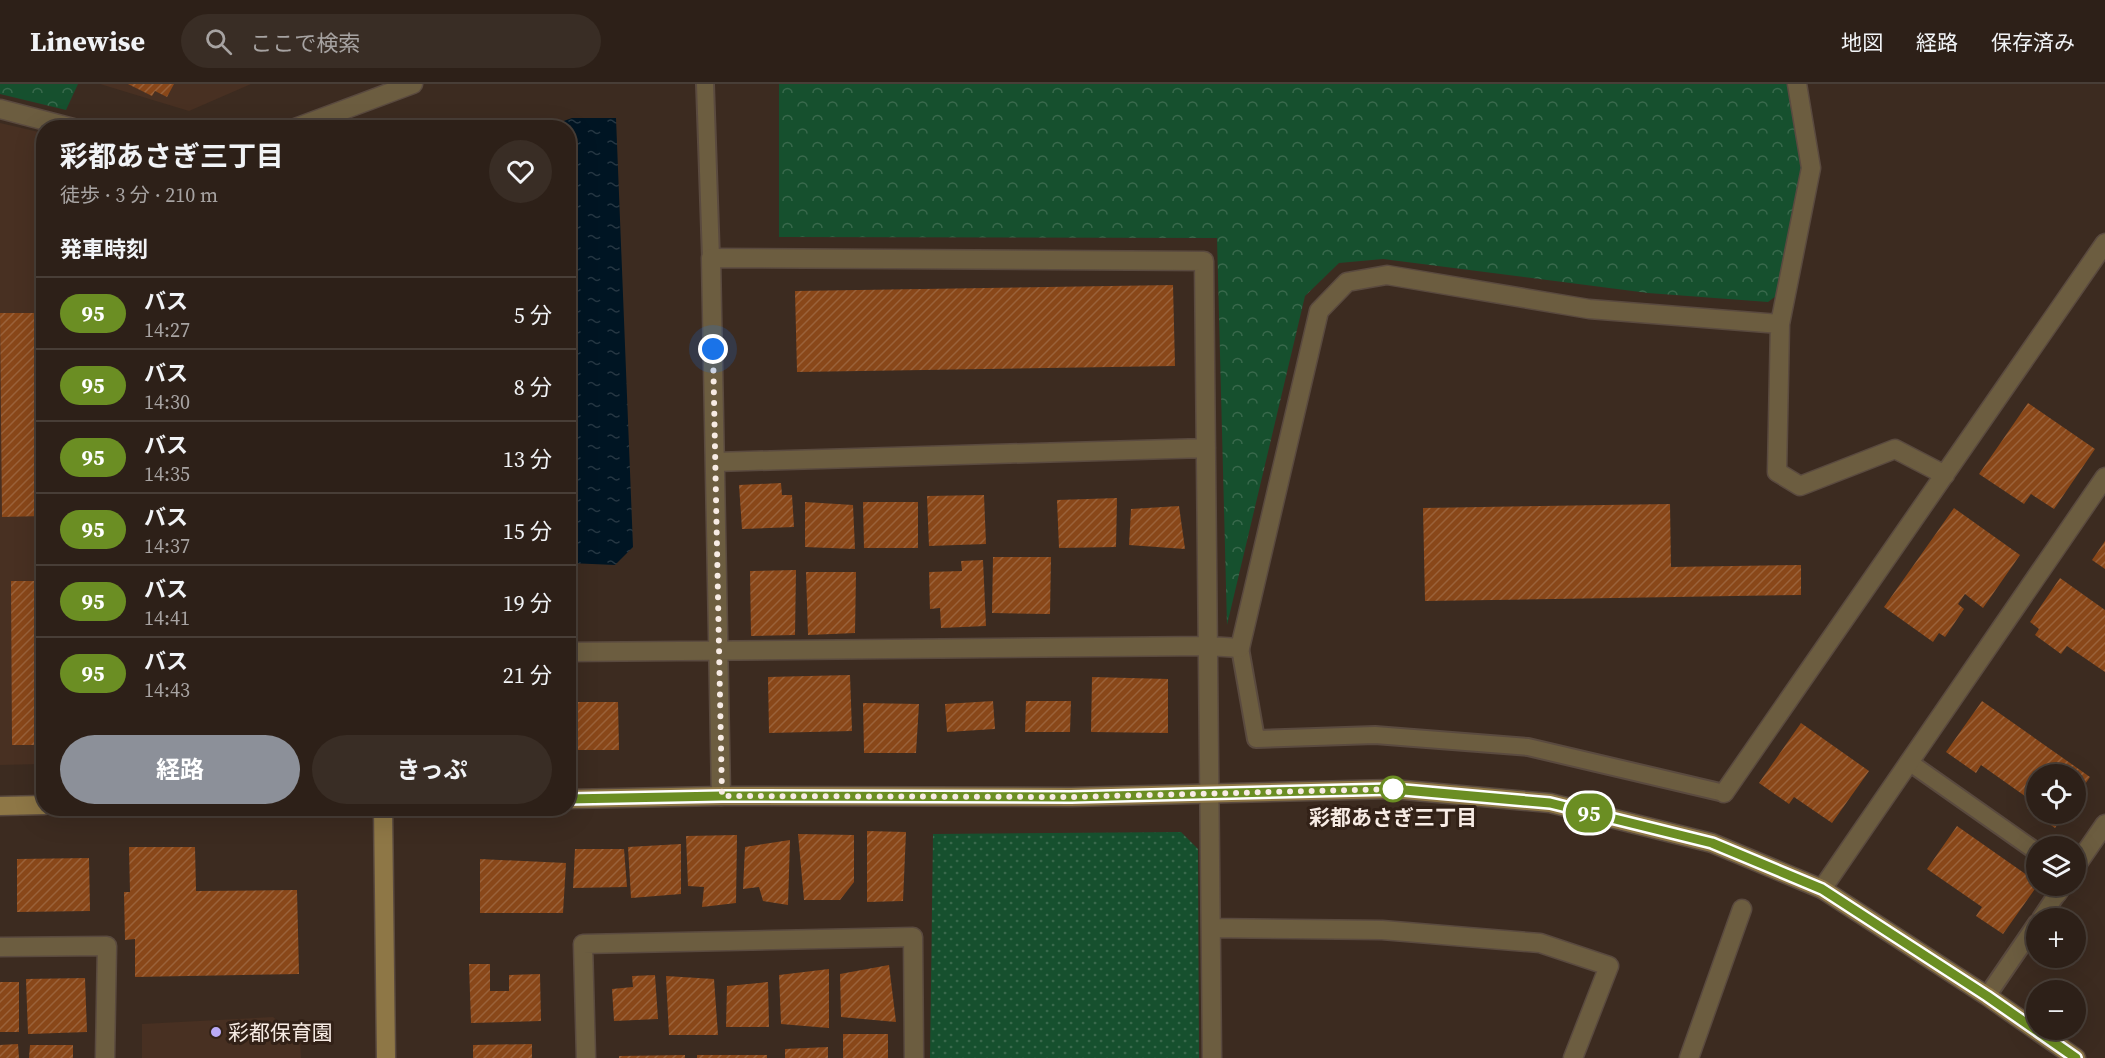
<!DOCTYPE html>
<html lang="ja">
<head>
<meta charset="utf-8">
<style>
  body { margin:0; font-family:"Source Serif 4","Noto Sans JP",serif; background:#392d25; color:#f1f3f6; height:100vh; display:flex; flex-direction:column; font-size:22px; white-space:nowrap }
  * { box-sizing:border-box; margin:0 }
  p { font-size:20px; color:#a7a3a2 }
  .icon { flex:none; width:33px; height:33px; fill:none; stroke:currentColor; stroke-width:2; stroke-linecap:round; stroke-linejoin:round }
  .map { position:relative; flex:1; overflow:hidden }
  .side { position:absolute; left:36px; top:36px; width:540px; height:696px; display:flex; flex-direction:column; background:#2d2018; border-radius:24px; box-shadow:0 6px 24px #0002,0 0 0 2px #483e37 }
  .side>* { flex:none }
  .badge { padding:0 12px; border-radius:20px; font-size:21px; line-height:39px }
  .fabs { position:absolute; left:2026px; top:680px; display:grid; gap:12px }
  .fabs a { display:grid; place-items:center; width:60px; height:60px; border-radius:50%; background:#2d2018; box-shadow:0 6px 24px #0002,0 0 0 2px #483e37; font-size:30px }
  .you { position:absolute; width:30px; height:30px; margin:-15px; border:4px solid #fff; border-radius:50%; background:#1a73e8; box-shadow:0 0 0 9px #1a73e833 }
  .map>.badge { position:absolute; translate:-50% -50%; box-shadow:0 0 0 3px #fff }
  h2 { padding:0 24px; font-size:22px; line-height:54px }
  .round { display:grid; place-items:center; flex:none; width:63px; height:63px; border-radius:32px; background:#392d25 }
  .head { display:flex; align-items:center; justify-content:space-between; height:102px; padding:0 24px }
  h1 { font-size:28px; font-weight:700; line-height:45px }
  .primary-button { display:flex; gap:12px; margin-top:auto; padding:12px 24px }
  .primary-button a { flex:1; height:69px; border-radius:36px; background:#8c9099; color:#fff; font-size:24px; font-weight:700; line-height:69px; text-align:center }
  .primary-button a+a { background:#392d25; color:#f1f3f6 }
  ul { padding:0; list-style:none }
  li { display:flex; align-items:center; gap:18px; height:72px; padding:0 24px; border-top:2px solid #483e37 }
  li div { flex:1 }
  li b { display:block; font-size:22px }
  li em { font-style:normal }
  li .badge { min-width:66px; font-weight:700; text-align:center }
  header { display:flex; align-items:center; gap:36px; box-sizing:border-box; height:84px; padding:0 30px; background:#2d2018; border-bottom:2px solid #483e37 }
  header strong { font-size:28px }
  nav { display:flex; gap:33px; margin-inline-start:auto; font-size:21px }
  .search { width:420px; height:54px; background:#392d25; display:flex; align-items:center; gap:15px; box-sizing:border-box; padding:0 21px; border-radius:33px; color:#a7a3a2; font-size:22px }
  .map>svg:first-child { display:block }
</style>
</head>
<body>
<header>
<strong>Linewise</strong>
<div class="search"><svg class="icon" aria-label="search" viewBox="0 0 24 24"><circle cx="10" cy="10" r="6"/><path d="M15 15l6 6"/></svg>ここで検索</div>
<nav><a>地図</a><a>経路</a><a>保存済み</a></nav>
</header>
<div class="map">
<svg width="2105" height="974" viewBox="0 0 2105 974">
  <defs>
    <pattern id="forest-crowns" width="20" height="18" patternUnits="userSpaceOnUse" patternTransform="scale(1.5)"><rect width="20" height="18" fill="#16502e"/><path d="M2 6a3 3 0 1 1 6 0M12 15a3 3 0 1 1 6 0" fill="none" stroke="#39694c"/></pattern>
    <pattern id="park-dots" width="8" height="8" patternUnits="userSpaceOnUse" patternTransform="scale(1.5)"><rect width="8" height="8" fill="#16502e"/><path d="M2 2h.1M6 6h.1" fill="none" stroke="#39694c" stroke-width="1.8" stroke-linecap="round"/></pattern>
    <pattern id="water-ripples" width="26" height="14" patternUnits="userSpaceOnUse" patternTransform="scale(1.5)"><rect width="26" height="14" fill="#001523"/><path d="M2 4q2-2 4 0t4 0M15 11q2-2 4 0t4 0" fill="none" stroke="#263743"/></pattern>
    <pattern id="building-hatch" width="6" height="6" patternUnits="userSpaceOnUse" patternTransform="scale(1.5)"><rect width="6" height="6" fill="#894719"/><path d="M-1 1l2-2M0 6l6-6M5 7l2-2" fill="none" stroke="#9a623a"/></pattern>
  </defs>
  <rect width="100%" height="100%" fill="#3c2b20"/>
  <path fill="#483022" d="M100,0H251L189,27Z
    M0,39L43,49V680L0,681Z
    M273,933L300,957L301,974H142V940Z"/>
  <path fill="url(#forest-crowns)" d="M0,0H78L66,26L0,10Z
    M779,0H1787L1802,80L1776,212L1768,218L1648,209L1383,175L1339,179L1305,212L1227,541L1217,154L779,153Z"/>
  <path fill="url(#park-dots)" d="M1181,748L1198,765L1199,974H930L933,750Z"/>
  <path fill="url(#water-ripples)" d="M572,34H616L633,463L615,481L569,479L568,44L547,43Z"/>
  <path fill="url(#building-hatch)" d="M128,0H174L167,13L155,7L152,12Z
    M1173,201L1175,282L797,288L795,207Z
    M0,229H44V432L2,433Z
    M2028,319L2095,365L2054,425L2031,410L2024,420L1979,390Z
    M781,399L782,411H792L794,443L742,445L739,401Z
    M984,411L986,460L929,462L927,412Z
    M1117,414L1116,463L1059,464L1057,416Z
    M805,418L853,421L855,465L805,463Z
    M863,418H918V464H864Z
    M1670,420L1671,483L1801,481V511L1425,517L1423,424Z
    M1179,422L1185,465L1129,461L1131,425Z
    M1954,424L2020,471L1983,524L1965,510L1958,520L1964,525L1945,553L1939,549L1933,558L1884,523Z
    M2105,457V485L2092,476Z
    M993,473H1051L1050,530L992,529Z
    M983,476L986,542L941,544L940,524L930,525L929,488L962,487L961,477Z
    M796,486L795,551L751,552L750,487Z
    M806,488H856L855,549L808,551Z
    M2060,494L2105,526V588L2067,562L2061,570L2035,551L2039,545L2030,538Z
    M11,497H44V661H12Z
    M850,591L852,647L769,649L768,593Z
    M1092,593L1168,595V649L1091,648Z
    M993,617L995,645L947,648L945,620Z
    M1026,617H1071L1070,648H1025Z
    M1982,617L2090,693L2076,713V690H2037V729H2065L2055,744L2027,724L2032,717L1981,681L1976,689L1946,668Z
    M568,618H618L619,666H568Z
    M863,619L919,620L916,669H864Z
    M1801,639L1869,687L1832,739L1794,713L1789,720L1759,699Z
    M1957,742L2037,798V802L2003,850L1976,832L1982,823L1927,785Z
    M867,747L906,748L903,817L867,818Z
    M798,750L854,751V798L840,816H804Z
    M737,751L736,819L702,823L704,803L688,802L686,752Z
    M790,756L788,821L763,817L759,803L743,805L745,763Z
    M681,760V810L631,814L628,763Z
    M129,763H195L196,807L297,806L299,890L135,893V855L125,856L124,808H130Z
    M575,765H624L627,803L573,804Z
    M89,774L90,827L17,828V775Z
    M480,775L566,779L563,829H480Z
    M469,880H490V907H509V891L540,890L541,937L471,939Z
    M889,881L896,938L841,933L840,890Z
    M829,885V944L781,940L779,891Z
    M655,891L658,935L614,937L612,905L633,903L632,892Z
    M666,892L714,895L718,951H669Z
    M85,894L87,948L28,950L26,895Z
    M0,898H19V948H0Z
    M768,898L769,943H726L727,902Z
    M843,950H888V974H843Z
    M18,960L19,974H0V961Z
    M532,960V974H473V961Z
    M30,961H73V974H29Z
    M828,963V974H785V965Z
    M685,971V974H619V972Z
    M697,971H767V974H697Z"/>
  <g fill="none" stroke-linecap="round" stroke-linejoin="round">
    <g stroke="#5a4a3f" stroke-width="20">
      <path id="lane" d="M705,0L711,174
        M1240,564L1256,655L1375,651L1528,663L1724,709
        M1909,678L2037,768
        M2041,834L2057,810
        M1987,912L2037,839"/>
    </g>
    <g stroke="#5a4a3f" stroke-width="21">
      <path id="street" d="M1797,0L1811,84L1780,240L1777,388L1800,402L1895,365L1945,391
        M0,25L73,44
        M295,44L413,0
        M715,378L1206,364
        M568,568L1208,562L1240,564L1319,227L1347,198L1387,191L1589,225L1780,240
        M1724,709L2105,159
        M721,712L711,174L1204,177L1212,974
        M2076,782L2105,740
        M1822,805L2105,393
        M2057,810L2063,801
        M1211,844L1382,846L1540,859L1609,882L1573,974
        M0,863L107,862L105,974
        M586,974L583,860L913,853L914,974
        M1689,974L1742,825"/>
    </g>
    <g stroke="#5a4a3f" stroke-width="21">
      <path id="secondary" d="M568,715L721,712L1071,713L1393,705L1550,719L1712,759L1822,805L1987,912L2076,974
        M0,722L44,721
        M383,724L386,974"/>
    </g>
    <use href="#lane" stroke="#6c5d40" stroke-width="16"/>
    <use href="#street" stroke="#6c5d40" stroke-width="18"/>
    <use href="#secondary" stroke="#8e7746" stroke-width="18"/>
  </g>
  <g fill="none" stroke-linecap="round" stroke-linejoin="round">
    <g stroke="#fff" stroke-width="14">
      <path id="line" d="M568,715L722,712L1071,713L1393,705L1550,719L1712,759L1822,805L1987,912L2076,974"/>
    </g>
    <use href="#line" stroke="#6b8e23" stroke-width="9"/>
    <path stroke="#f7ebe4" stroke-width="6" stroke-dasharray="0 10.8" d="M713,265L722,712L1071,713L1393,705"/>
  </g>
  <circle fill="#fff" stroke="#6b8e23" stroke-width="3" cx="1393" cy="705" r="12"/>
  <circle fill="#baaaf6" stroke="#322117" stroke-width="2" cx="216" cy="948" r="6"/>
  <g text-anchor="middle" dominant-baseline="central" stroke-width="6" stroke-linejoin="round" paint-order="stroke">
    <g font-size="21" font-weight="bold" fill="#f7ebe4" stroke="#322117">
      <text x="1393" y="733">彩都あさぎ三丁目</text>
    </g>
    <g font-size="21" fill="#f7ebe4" stroke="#322117" text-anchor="start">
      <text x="228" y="948">彩都保育園</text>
    </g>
  </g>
</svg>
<div class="fabs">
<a><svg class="icon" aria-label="locate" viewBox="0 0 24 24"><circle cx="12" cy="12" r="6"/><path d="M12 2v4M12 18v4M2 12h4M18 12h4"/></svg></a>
<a><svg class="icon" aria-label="layers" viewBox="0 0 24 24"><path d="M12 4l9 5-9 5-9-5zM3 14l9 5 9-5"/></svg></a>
<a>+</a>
<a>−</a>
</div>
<div class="you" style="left:713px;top:265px"></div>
<b class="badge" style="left:1589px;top:729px;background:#6b8e23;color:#fff">95</b>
<section class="side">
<div class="head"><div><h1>彩都あさぎ三丁目</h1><p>徒歩 · 3 分 · 210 m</p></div><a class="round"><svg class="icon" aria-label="heart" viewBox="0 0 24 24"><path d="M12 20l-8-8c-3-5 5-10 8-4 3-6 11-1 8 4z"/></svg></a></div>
<h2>発車時刻</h2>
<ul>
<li><span class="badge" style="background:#6b8e23;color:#fff">95</span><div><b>バス</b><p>14:27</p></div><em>5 分</em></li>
<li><span class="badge" style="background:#6b8e23;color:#fff">95</span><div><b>バス</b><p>14:30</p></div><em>8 分</em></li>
<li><span class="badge" style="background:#6b8e23;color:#fff">95</span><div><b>バス</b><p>14:35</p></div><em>13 分</em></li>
<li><span class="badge" style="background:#6b8e23;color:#fff">95</span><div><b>バス</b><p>14:37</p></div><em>15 分</em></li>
<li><span class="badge" style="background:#6b8e23;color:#fff">95</span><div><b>バス</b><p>14:41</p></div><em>19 分</em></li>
<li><span class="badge" style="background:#6b8e23;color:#fff">95</span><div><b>バス</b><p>14:43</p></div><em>21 分</em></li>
</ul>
<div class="primary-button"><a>経路</a><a>きっぷ</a></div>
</section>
</div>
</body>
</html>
